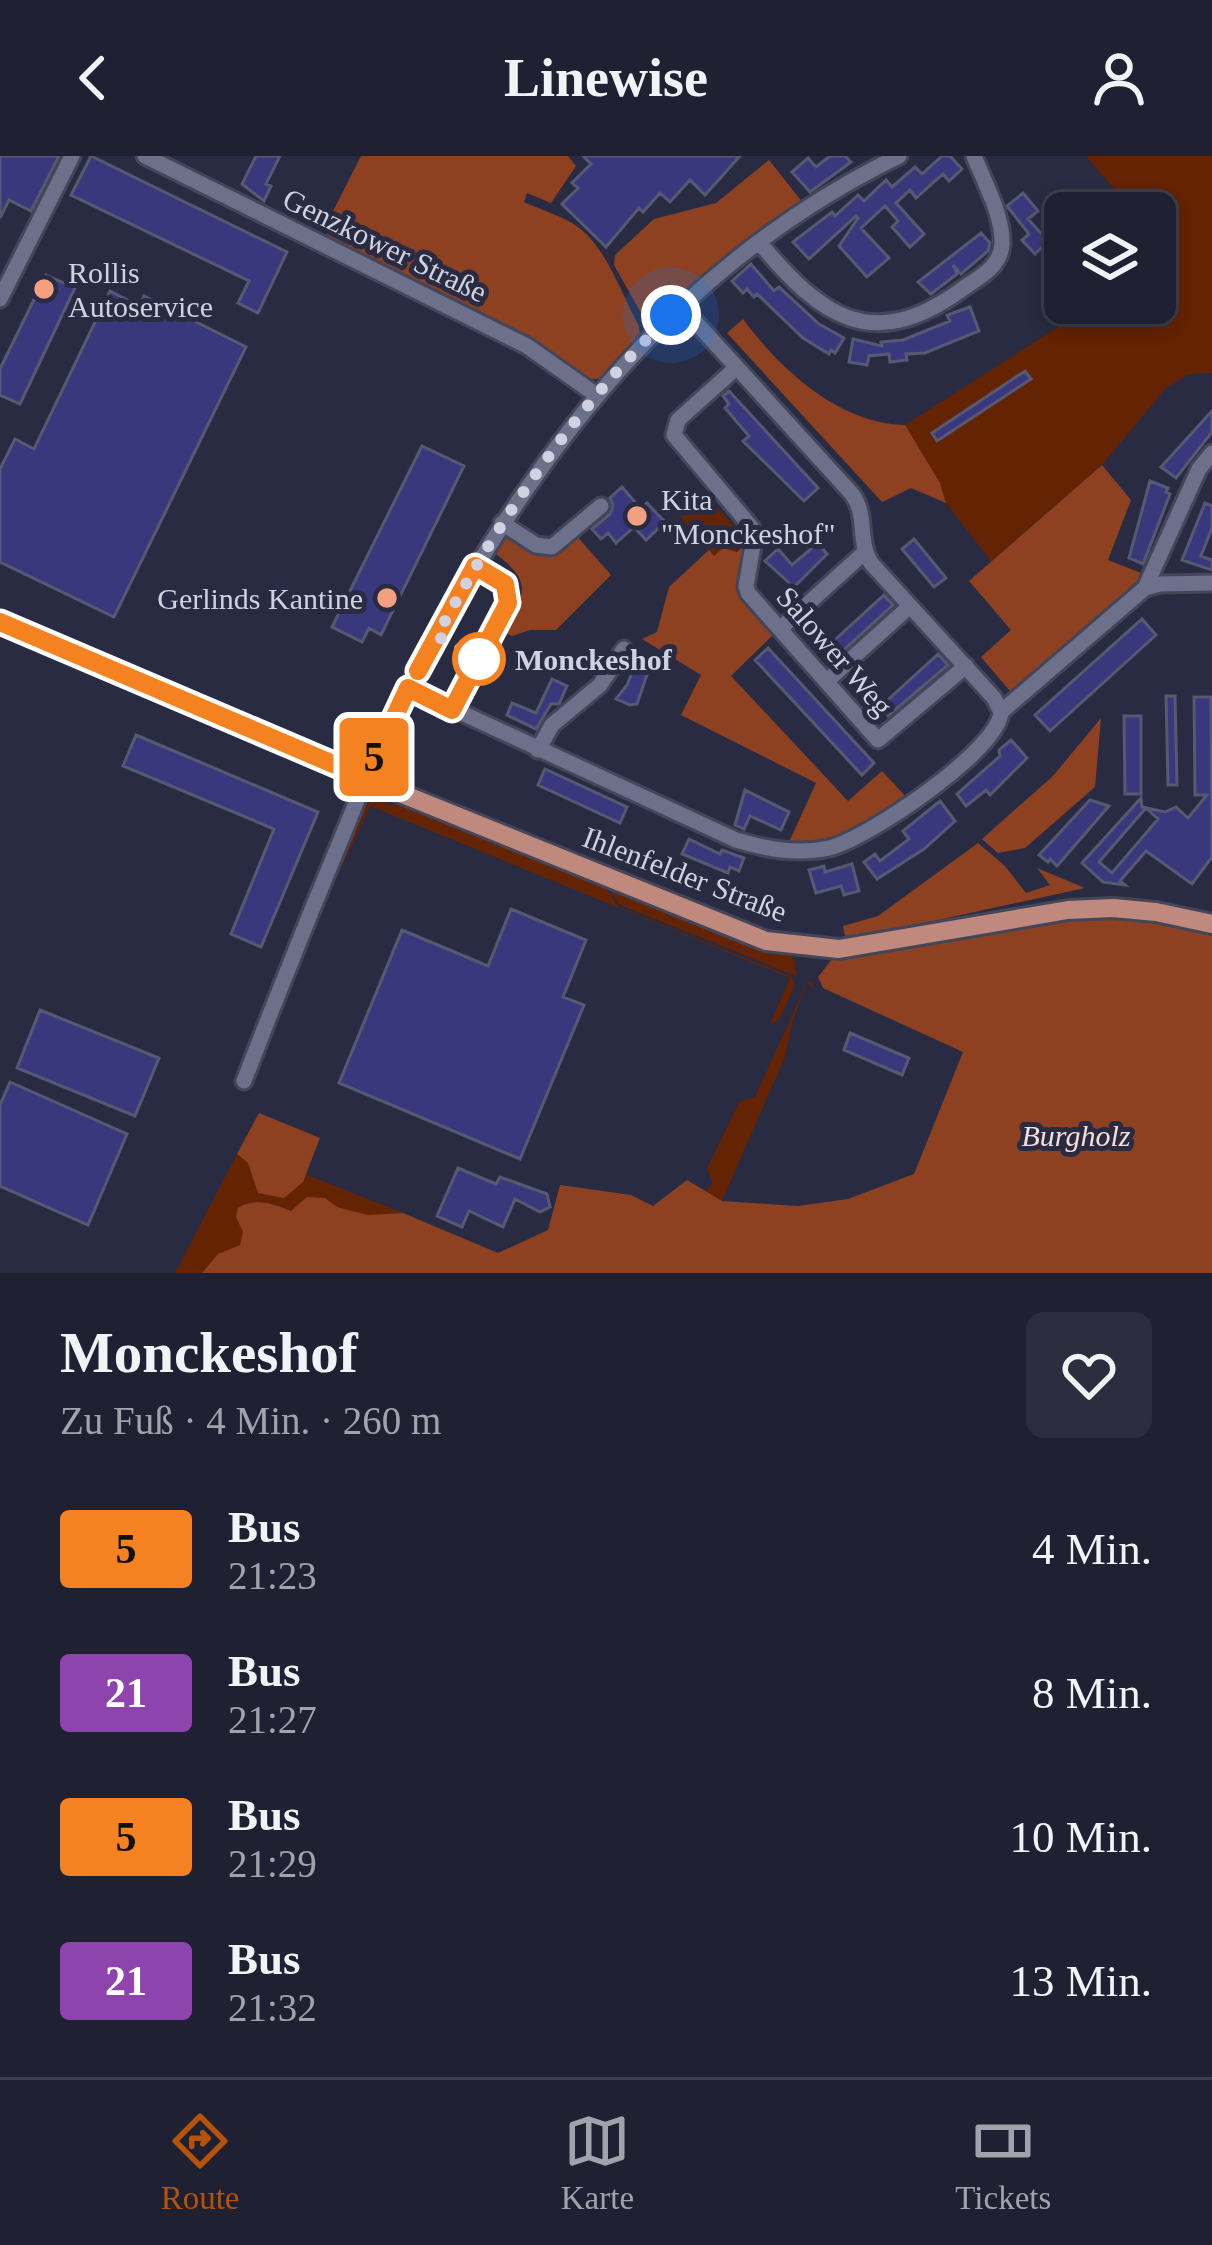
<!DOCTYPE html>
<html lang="de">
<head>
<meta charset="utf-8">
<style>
  body { margin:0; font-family:Georgia,serif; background:#2c2d3e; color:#f1f3f6; height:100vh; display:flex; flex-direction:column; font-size:45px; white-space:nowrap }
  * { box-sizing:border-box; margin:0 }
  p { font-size:39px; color:#a1a3ac }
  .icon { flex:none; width:66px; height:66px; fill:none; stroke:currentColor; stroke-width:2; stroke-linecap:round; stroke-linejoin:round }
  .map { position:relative; height:1117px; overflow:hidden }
  .sheet { display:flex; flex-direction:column; background:#1f2032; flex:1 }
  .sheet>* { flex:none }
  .badge { padding:0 24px; border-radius:9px; font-size:42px; line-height:78px }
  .buttons { position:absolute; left:1044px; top:36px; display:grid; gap:24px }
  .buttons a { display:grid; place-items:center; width:132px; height:132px; border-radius:18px; background:#1f2032; box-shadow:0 6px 18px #0003,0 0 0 3px #3c3e4d; font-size:60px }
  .you { position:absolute; width:60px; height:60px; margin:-30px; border:9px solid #fff; border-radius:50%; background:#1a73e8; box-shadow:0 0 0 18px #1a73e833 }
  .map>.badge { position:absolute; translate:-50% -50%; box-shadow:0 0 0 6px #fff }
  .round { display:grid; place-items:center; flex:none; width:126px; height:126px; border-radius:18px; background:#2c2d3e }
  .overview { display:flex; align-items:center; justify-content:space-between; height:204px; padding:0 60px }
  h1 { font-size:57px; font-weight:700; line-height:90px }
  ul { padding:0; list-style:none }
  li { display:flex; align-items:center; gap:36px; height:144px; padding:0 60px }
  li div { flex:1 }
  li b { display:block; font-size:45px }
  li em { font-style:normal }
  li .badge { min-width:132px; font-weight:700; text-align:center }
  header { display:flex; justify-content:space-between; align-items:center; height:156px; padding:0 60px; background:#1f2032; font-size:54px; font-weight:700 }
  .menu { display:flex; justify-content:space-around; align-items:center; height:168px; border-top:3px solid #3c3e4d; background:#1f2032; font-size:33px; color:#a1a3ac }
  .menu a { display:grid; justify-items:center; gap:6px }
  .menu .on { color:#b45309 }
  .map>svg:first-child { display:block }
</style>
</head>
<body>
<header><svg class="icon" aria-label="back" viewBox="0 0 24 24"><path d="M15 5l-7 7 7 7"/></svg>Linewise<svg class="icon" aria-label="person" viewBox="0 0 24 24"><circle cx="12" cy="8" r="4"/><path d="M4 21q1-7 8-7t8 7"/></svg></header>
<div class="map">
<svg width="1212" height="1117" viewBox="0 0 1212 1117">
  <rect width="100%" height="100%" fill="#292b42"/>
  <path fill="#642303" d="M1086,0H1212V217L1189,218L1166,232L1102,309L991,405L946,347L940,327L905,269L1096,147H1155V57H1126L1120,40Z
    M705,338L745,382V389L737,396L714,400L680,361Z
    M375,643L390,649L399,648L603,728L619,751L792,821L795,829L779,864L770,868L790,822L370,650L339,717L336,714L364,651Z
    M606,728L788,798L795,804L796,820L620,749Z
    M810,825L815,834L807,827L793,863L785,901L722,1045L705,1035L713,1027L707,1012L740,945L755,941L807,826Z
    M237,998L248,1007L258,1037L305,1018L403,1057L368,1060L337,1051L292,1055L271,1047L243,1076L240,1089L218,1098L202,1117H175Z"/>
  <path fill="#8e4121" d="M361,0H568L576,10L551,47L527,37L524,46C541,54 563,60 578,71C607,93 621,137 639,170L640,180L600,222L590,224L518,175L327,79V67Z
    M769,4L803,47L649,171L614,109L615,99L654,63L716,47Z
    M743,163C780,213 839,268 905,269L940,327L946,347L911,332L882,346L727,177Z
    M1102,309L1131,344L1108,404L1146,419L1010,535L981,501L1011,474L969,425Z
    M507,376L533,392L576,379L611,419L556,474H530L512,480L505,477C524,438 534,427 496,398Z
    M745,389L749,390L742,430L777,475L731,520L848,645L882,615L907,642L846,677L812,686H789L816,627L681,559L701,519L642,483L657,476L669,431L709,394L714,400L723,392L737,396Z
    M1101,562L1095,631L1025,692L998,697L982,683L1053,620Z
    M978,687L1005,710L1026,737L1050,729L1037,712L1085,732L883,776L845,780L843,770L878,760Z
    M1114,758L1212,774V1117H202L218,1098L240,1089L243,1076L236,1061L238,1052C255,1041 274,1048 291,1055L307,1041L325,1042L337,1051L368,1059L403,1057L498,1097L548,1074L560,1029L631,1039L653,1050L687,1024L722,1045L798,1050L848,1043L914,1018L963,896L823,832L818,821L836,798L1069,761Z
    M259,957L320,982L303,1026L284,1042L258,1037L248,1007L237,998Z"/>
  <path fill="#39387c" stroke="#565972" stroke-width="3" fill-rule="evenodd" d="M0,0H59L31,55L9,44L0,62Z
    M91,0L287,96L258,157L238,147L249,125L71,39Z
    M256,0H280L266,28L271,30L264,45L242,28Z
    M583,0H740L705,39L690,24L670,46L660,37L643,56L639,52L606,91L562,48L578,32L572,27L591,8Z
    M830,0H845L851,6L810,36L792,16L808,2L816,11Z
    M942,0H950L962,13L949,25L943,18L916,42L910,34L896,47L924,78L910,91L892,71L898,65L885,50L861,72L889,102L867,121L839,90L858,62L856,60L809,103L793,86L832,56L835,60L858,39L864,45L886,24L892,31L915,11L922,18Z
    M1023,37L1038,55L1028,63L1048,85L1035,98L1022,84L1029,78L1007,50Z
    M981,77L990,87L988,95L961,118L953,109L957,118L931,138L918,126Z
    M751,108L774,135L779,131L819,168L844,182L835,197L831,194L829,198L803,182L757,138L754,141L747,133L743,137L732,125Z
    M46,119L75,132L20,248L0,239V213Z
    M110,135L139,150L144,140L246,191L114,461L0,406V313L15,283L34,293Z
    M970,151L979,175L925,197L906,198L907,204L890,206L889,198L869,200L867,209L849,206L853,183L882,190L881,186L903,184L950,165L947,159Z
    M1025,215L1031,223L937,285L932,277Z
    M729,235L818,332L804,345L743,285L749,280L725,252L729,248L723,240Z
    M1212,255V276L1176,322L1161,311Z
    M422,290L464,310L381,479L369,472L362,486L332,471Z
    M1150,325L1168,332L1166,336L1170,338L1143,408L1129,402Z
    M622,331L641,353L647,347L665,366L646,384L634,371L616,387L608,377L601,383L592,373L610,358L613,349L610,342Z
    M1205,347L1212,350V372L1201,400L1212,404V414L1182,404Z
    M914,383L946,422L934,431L902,393Z
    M818,387L827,398L794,431L765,405L778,393L792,409Z
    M884,439L893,449L836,501L827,491Z
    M1142,463L1156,479L1050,575L1035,559Z
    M768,492L874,607L862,619L755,504Z
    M938,498L948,509L888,560L880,551Z
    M638,502L651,507L637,548L630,549L616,543L627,529Z
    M552,523L567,530L559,548H551L536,573L507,559L512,547L536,557Z
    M1166,540H1175L1177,629H1168Z
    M1194,541H1211L1212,701L1192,728L1146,695L1120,725L1125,729L1103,726L1082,707L1141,642L1142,651L1165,656L1176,651L1188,662L1207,639H1195ZM1146,652L1158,663L1112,717L1099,706Z
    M1124,560H1141V638H1125Z
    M136,579L318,656L261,791L231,778L274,673L123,610Z
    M1011,584L1027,602L990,639L986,634L966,650L957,638L1000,600L999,594Z
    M545,613L627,651L620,667L538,629Z
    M745,634L789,656L781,674L750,660L744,673L735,669Z
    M1090,644L1109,650L1057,710L1050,703L1048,706L1039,699Z
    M940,645L955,665L924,693L877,723L864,706L875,698L880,705L909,683L903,675Z
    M689,683L720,698L722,694L744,702L739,715L730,711L728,717L682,698Z
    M852,708L859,735L844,739L841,730L816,737L809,714L824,710L825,716Z
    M511,753L586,784L563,841L584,849L520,1003L339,927L402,774L488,810Z
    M40,854L159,902L135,960L17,912Z
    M850,877L909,902L902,919L844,894Z
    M10,926L127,978L88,1069L0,1030V949Z
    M458,1012L496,1028L500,1021L547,1038L550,1051L540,1056L515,1043L503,1071L469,1055L462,1071L437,1060Z"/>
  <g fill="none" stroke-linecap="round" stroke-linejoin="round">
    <g stroke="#434558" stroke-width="21">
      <path id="minor" d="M145,0L527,190L595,238
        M759,86C821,161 872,198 961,134C978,122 1001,111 1002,88C1003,59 984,26 974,0
        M0,143L72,0
        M681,150L852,338C868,360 857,384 871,407L994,542L1001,556
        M736,212L678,264L674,279L752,372L754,384L746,430L748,437L878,584L966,510
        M502,367L536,389L552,391L601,350
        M1145,432L1160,428L1212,427
        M781,472L865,396
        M828,524L910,450
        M408,532L736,684C766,693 797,699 829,692C867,683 999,594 1001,556L1145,432L1199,313L1212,297
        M538,594L552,569L600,529L624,493
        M244,925C278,837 313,750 349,664C363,630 375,596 391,563C404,536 421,510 435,483C546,279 686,104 899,0"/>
    </g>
    <g stroke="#434558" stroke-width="24">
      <path id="major" d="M0,466L395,635L766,785L839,793L1068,754L1113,752L1156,756L1212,768"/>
    </g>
    <use href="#minor" stroke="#6d708a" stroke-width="15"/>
    <use href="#major" stroke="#bf897d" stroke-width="18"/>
  </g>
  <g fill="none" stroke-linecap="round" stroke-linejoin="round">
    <g stroke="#fff" stroke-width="27">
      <path id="line" d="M0,466L366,622L408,532L452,554L508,447L505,428L475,410L418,515"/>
    </g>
    <use href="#line" stroke="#f58220" stroke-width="18"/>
    <path stroke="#d0d2e1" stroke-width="12" stroke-dasharray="0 21.6" d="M479,503L437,480C500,362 574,253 671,159"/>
  </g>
  <g fill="#f2a080" stroke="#292b42" stroke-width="4.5">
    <circle cx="44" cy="133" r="12"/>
    <circle cx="637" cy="360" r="12"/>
    <circle cx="387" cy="442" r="12"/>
  </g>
  <circle fill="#fff" stroke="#f58220" stroke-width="6" cx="479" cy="503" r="24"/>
  <g text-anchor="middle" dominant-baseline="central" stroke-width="10" stroke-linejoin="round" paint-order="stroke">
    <g font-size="30" fill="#d0d2e1" stroke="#292b42">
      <text transform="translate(385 89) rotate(26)">Genzkower Straße</text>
      <text transform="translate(835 495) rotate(49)">Salower Weg</text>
      <text transform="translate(685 718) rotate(21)">Ihlenfelder Straße</text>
    </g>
    <g font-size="30" fill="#d0d2e1" stroke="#292b42" text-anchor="start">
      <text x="68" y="116">Rollis<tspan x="68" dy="34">Autoservice</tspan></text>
      <text x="661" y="343">Kita<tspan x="661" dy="34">"Monckeshof"</tspan></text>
      <text x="363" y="442" text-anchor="end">Gerlinds Kantine</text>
    </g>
    <g font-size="30" font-weight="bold" fill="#d0d2e1" stroke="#292b42" text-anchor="start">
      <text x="515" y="503">Monckeshof</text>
    </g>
    <g font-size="30" font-style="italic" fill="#f6dfd6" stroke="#292b42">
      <text x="1076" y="979">Burgholz</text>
    </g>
  </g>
</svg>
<div class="buttons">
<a><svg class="icon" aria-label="layers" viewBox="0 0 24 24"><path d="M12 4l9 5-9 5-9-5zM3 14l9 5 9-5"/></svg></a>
</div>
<div class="you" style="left:671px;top:159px"></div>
<b class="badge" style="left:374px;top:601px;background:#f58220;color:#111">5</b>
</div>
<section class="sheet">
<div class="overview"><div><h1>Monckeshof</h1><p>Zu Fuß · 4 Min. · 260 m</p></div><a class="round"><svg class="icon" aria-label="heart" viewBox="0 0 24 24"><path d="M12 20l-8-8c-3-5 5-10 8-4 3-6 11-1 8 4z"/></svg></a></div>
<ul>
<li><span class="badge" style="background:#f58220;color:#111">5</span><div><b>Bus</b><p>21:23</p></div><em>4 Min.</em></li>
<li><span class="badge" style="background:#8e44ad;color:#fff">21</span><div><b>Bus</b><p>21:27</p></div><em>8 Min.</em></li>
<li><span class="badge" style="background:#f58220;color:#111">5</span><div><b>Bus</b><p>21:29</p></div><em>10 Min.</em></li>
<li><span class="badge" style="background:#8e44ad;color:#fff">21</span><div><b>Bus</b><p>21:32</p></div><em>13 Min.</em></li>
</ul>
</section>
<nav class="menu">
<a class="on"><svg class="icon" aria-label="directions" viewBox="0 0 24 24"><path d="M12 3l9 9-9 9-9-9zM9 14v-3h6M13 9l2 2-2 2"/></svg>Route</a>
<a><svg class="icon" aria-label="map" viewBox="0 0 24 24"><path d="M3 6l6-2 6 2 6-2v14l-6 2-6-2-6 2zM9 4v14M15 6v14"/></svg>Karte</a>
<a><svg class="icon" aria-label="tickets" viewBox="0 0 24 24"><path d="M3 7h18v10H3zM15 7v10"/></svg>Tickets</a>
</nav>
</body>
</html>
